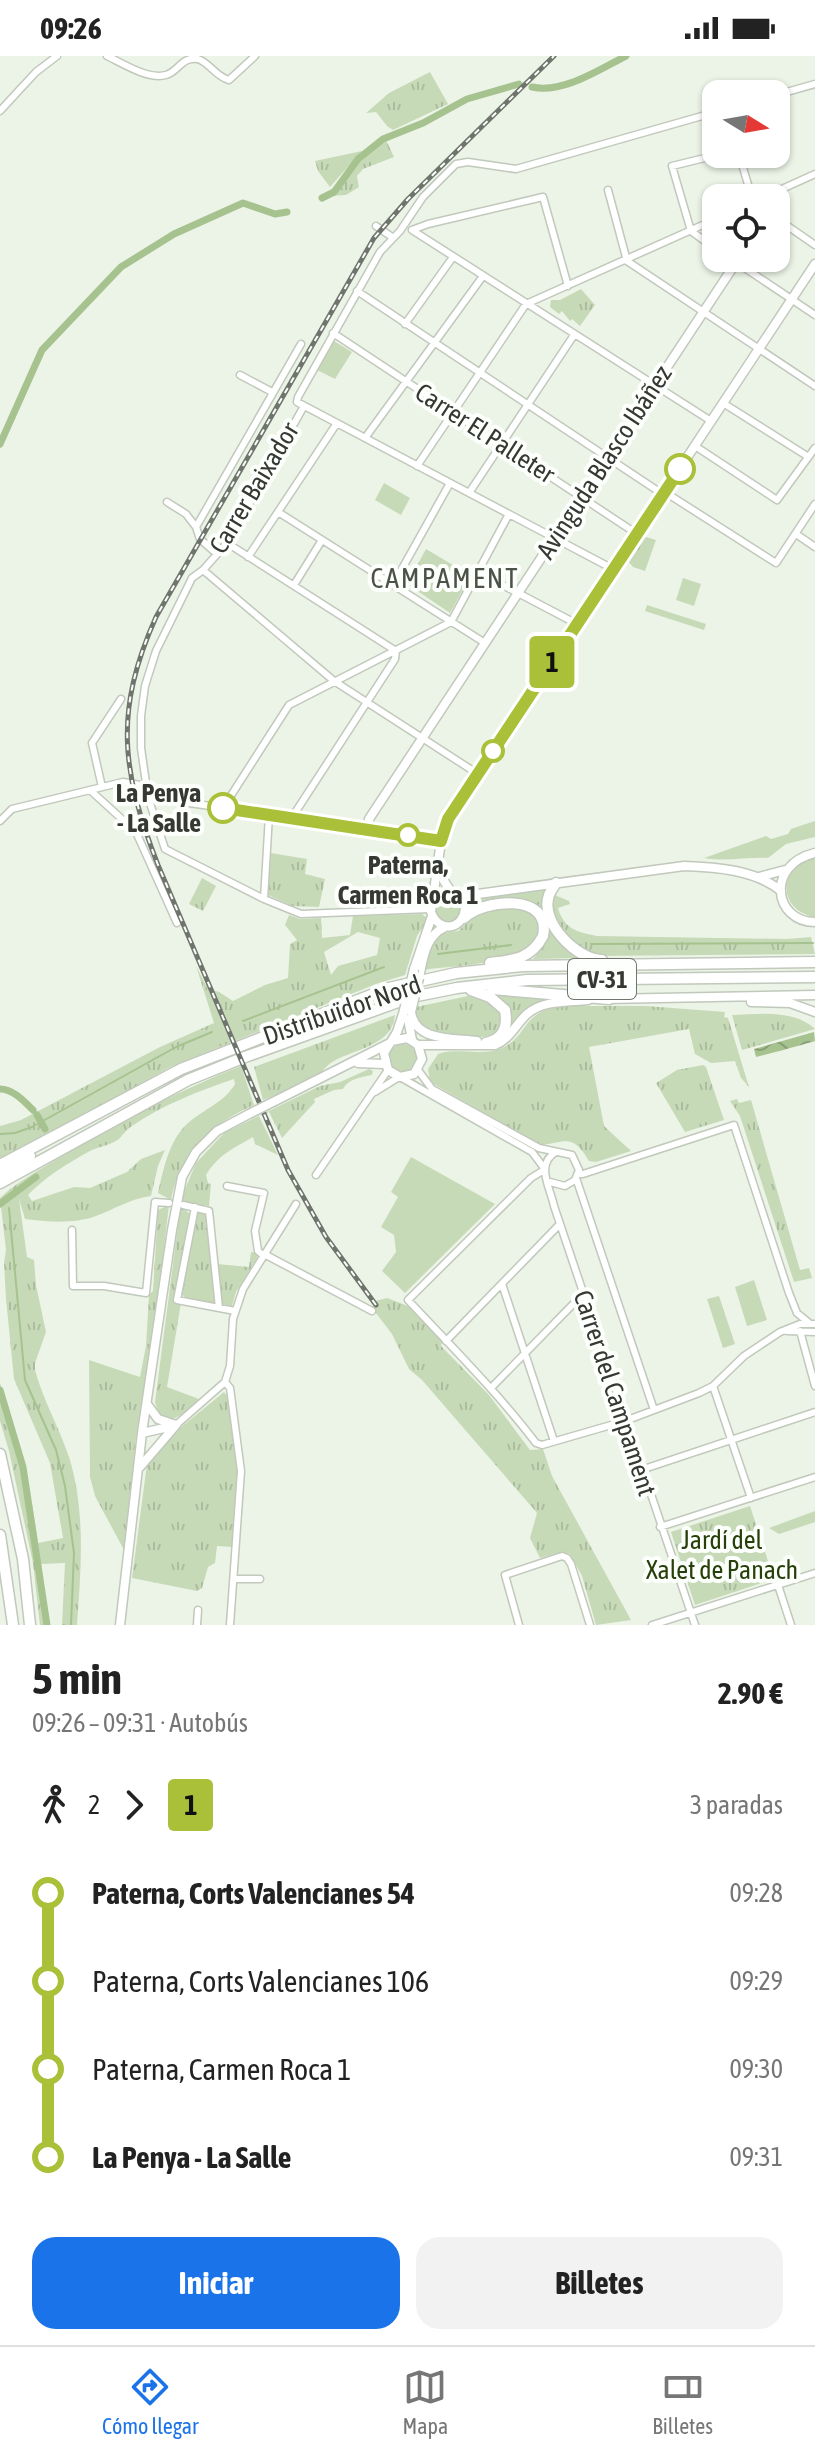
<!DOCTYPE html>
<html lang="es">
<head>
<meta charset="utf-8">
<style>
  body { margin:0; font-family:"Asap Condensed",sans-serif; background:#f2f2f2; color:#222; height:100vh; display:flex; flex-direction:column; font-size:30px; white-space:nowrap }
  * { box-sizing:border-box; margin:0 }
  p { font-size:26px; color:#767676 }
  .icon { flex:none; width:44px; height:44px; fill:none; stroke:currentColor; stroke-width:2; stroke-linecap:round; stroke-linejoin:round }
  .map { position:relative; height:1569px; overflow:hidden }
  .drawer { display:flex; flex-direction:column; background:#fff; flex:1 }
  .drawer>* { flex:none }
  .badge { padding:0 16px; border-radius:6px; font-size:28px; line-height:52px }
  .needle { width:52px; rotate:101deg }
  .tools { position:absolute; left:702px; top:24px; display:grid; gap:16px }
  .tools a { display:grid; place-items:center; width:88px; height:88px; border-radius:16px; background:#fff; box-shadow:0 2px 6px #0004; font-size:40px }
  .map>.badge { position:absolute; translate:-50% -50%; box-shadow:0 0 0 4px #fff }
  .legs { display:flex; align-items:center; gap:12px; height:88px; padding:0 32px; font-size:26px }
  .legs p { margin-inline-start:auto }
  .head { display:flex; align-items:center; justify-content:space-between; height:136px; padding:0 32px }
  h1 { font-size:44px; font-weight:700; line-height:60px }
  .button { display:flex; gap:16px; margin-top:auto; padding:16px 32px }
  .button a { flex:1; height:92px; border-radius:24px; background:#1a73e8; color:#fff; font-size:32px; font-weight:700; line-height:92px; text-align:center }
  .button a+a { background:#f2f2f2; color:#222 }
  ul { padding:0 32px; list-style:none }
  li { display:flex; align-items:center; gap:28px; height:88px; font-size:30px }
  li i { display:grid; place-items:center; width:12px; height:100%; margin:0 10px; background:currentColor }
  li i::after { content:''; width:20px; height:20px; margin:-10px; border:6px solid; border-radius:50%; background:#fff }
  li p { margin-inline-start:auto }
  li:first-child i { background:linear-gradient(#0000 50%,currentColor 0) }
  li:last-child i { background:linear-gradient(currentColor 50%,#0000 0) }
  .status { display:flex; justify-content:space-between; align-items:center; height:56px; padding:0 40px; background:#fff; direction:ltr }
  .status svg { height:22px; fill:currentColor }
  .tabs { display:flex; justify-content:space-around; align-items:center; height:112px; border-top:2px solid #e0e0e0; background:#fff; font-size:22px; color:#767676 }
  .tabs a { display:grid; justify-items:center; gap:4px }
  .tabs .on { color:#1a73e8 }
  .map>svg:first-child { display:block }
</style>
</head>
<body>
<div class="status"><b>09:26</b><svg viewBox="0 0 49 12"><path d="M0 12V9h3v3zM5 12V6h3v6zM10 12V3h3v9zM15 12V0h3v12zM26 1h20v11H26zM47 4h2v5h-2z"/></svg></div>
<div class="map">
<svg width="815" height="1569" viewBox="0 0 815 1569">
  <defs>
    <pattern id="grass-tufts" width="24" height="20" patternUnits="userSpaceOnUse" patternTransform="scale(2)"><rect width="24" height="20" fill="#c7dab7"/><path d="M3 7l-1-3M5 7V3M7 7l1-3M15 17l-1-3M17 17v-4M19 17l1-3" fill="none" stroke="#acbc9e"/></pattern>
    <pattern id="water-waves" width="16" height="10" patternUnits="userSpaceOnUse" patternTransform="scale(2)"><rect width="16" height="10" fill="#a6c28f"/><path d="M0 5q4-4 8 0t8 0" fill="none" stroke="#889f75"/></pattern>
  </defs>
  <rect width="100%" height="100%" fill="#ecf4e7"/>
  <path fill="url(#grass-tufts)" fill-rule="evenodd" d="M430,16L448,48L393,74L387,70L376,56L366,57L389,37Z
    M386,84L394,101L363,113L357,120L359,131L346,139L330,140L359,105Z
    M362,95L330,131L318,115L315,105Z
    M581,233L595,249L580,270L572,263L570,265L562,255L559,258L550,251L551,244H560Z
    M643,480L656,484L645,515L633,511L627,504Z
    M426,493L453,509L448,518L466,528L450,557L407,528Z
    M271,797L307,803L305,818L325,823L319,851L293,850L268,839Z
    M202,822L216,830L203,855L189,848Z
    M546,833L545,837L569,894L580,902L533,903L543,891L549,876C547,833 500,844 473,848L479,842Z
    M555,839L569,845L570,848L558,852C564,873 577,876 597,880L787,883L811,881L815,898L596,900C571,887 553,874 552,843Z
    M517,850L533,858L539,870C535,910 455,909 423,914L435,882L442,877L458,875L481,854Z
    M422,858L428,863L417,880L405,919L376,928L170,1011L21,1094L0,1103V1070L21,1064L160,991L214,967L196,910L208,933L219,936L233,945L265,929L288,922L290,888L297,884L285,869L289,859L300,863L321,862L322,882L350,879L353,860ZM358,876L380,882L377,899L338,910L331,919L324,896Z
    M493,938L546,942L525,954L509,973C509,956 508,948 493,938Z
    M468,940C483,941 505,949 501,968C499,974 500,975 494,978C484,985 445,979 432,976C427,974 421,970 416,966L414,955L416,951Z
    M564,950H646L725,956L724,961L728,962L749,1031L741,1022L735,1005L711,1007L695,998L689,973L589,991L604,1070L631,1095L596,1106L589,1105C572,1076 565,1087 540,1089L430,1026L428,1013L438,998C458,991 482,1001 502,992C530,979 520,955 564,950Z
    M395,959C393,989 355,993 334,1005C328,1008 325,1013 320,1017C304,1028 281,1037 263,1044L254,1011Z
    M732,959C759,958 794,953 815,973L742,994Z
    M703,1009L706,1011L724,1064L685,1076L656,1027L677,1014Z
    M241,1010L254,1049C211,1068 180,1096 171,1144L158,1137C163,1115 169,1084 187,1068C202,1054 225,1046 235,1028L234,1023C199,1035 162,1049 132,1070C126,1074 122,1080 119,1083C111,1089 98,1091 90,1095C68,1107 45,1121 28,1139L32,1145L74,1131L90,1132L127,1116L141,1103L165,1094L158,1110L151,1140C132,1142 115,1153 96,1160C74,1168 48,1166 25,1163L19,1143L27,1201L34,1204L36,1229L46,1276L35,1307V1314C43,1344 59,1371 69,1401C86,1455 81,1513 77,1569H62L65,1507L41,1508L49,1569H40L33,1507L9,1395L0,1365V1327C18,1381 31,1431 38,1487L63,1482L50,1407L14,1323L6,1243L4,1207L6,1194L0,1142C18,1125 41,1113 62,1100C120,1066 179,1034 241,1010Z
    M369,1013L373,1015L372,1019C361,1021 348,1023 343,1033L334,1034L314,1043L315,1046L282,1082L269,1056L259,1060L278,1099L255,1088L253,1081C234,1092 218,1099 206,1119L208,1127L211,1128L209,1150L183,1146V1152L190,1158L176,1239L181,1247L167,1331L199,1343L183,1358L173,1363L159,1359L155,1346L179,1162L183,1138L196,1107L224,1077L320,1030L340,1026Z
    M737,1043L739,1047L751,1044L800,1214L809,1212L812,1222L794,1226L740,1060L730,1045Z
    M169,1149L154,1277L136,1381L124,1494L95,1440L90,1421L89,1304L140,1321L146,1290L149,1239L153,1235L158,1154Z
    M198,1155L206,1157L216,1249L189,1244L181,1238Z
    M251,1196L257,1197V1202L236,1236L232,1250L222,1248L217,1208L249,1211Z
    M387,1242L408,1250L442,1283L441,1290L489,1339L530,1394L543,1393L552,1420L631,1564L596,1569L582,1520L570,1498L563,1496L540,1502L530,1482L537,1457L422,1324L409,1313L392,1278L372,1252L375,1245Z
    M224,1336L228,1341L238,1404L232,1491L217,1490L215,1507L208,1511L202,1532L197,1535L132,1522L147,1408L158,1390Z
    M750,1450L774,1523L695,1549L671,1476Z"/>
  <path fill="#c7dab7" d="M334,285L352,296L335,323L317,314Z
    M384,427L410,442L401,459L375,444Z
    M683,522L701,528L694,550L676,544Z
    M647,549L706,568L704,574L645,555Z
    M815,765V781L786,788L768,802C746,801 726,806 704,802L766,780L771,783L788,778L791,773Z
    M810,803H815V861C780,855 776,816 810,803Z
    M435 854a13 13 0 1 1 26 0a13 13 0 1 1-26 0Z
    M389 1002a14 14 0 1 1 28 0a14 14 0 1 1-28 0Z
    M411,1101L495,1148L405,1237L382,1215L396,1196L394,1179L381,1171L398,1141L391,1136Z
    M754,1224L767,1264L747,1270L735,1231Z
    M719,1240L735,1288L723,1292L707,1243Z
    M815,1455V1466L779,1478L769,1472Z"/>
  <path fill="url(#water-waves)" d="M814,976L815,985C794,991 777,996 756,1001L754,993Z"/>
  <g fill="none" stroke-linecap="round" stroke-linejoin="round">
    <path stroke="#a6c28f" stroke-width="2" d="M591,888L813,887
      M438,898L511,889
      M243,965L384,911
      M0,1078L15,1077L32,1071L176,991L212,976
      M9,1152L25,1324L56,1394L65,1430L74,1497L71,1569"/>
    <path stroke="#a6c28f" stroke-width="7" d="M532,31C563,38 600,13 626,0
      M322,142L334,136L358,103L383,83L423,67L467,43L519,28
      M0,388L42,294L121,211L174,178L243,147L275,158L287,156
      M0,1033C13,1033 24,1045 33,1054
      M37,1059L45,1073
      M0,1148L36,1121
      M0,1334L23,1411L47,1569"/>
    <g stroke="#c1c8bc" stroke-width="9">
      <path id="street" d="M107,0C122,7 148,24 166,19C178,16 182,0 198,3C210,7 216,21 229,24L255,0
        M776,39L815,28
        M0,55L36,16L57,0
        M739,98L752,142
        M608,134L627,205
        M762,142L815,118
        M776,146L784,133
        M776,162L815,189
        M376,170L392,181
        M412,174L711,365
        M412,174L428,168L543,141L568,230
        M716,193L691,175L672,110L721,98
        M730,202L815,259
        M627,205L815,330
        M357,235L658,435L671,440L776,507L815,448
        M405,268L453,201
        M333,277L637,478
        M240,319L272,336
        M723,347L807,400
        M304,350L227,487L203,514L192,522L156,595L145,630L141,660V692L148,741L165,793L264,843L301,858L430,853
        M365,382L483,220
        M695,390L777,444L815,392
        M417,410L526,248L716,163
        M469,437L574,279
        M167,446L186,458L196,471
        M278,456L485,587
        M796,478L815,491
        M227,487L396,595
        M216,497L200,483L196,471L301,288
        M248,501L337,367
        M613,513L297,346L298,341L380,196L400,175L423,141L456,108L468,106L516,113L716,56
        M203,514L334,625L478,718
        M478,516L577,568
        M294,529L322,484
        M393,529L450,427
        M102,731L92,687L121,643
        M90,734L136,776L177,867
        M148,741L369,773
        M223,752L289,649L451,566L509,458
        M291,763L395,603L396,595
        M0,765L12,753L123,726L146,730
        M264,843L269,759
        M418,1014L432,1033L539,1092L572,1099L579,1114L575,1124L565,1130L550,1126
        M400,1021L532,1096L544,1112
        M375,1036L399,1021
        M556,1096C535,1108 550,1131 554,1150L695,1569
        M544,1114L531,1122L408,1244C452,1291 497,1336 536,1387L542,1389L625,1365L699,1337L713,1330L744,1300L780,1276L800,1268H815
        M578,1118H583L734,1069L789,1237L797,1257L808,1266
        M316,1119L388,1014
        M576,1122L654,1354
        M227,1130L264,1137L255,1175L258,1195L263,1199
        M183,1149L209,1155L219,1252
        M195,1151L177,1244L235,1255
        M72,1174L73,1230H104L146,1237L155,1146L169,1147
        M264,1198L372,1255
        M502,1228L554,1385
        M787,1275L815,1276
        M800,1275L815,1330
        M446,1285L559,1169
        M225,1326L230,1332L241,1415L230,1569
        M713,1330L751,1442
        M491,1332L582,1239
        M176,1369L225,1326L230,1310L233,1263L243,1233L296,1148
        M641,1414L815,1356
        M660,1471L815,1421
        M235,1523H260
        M778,1529L791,1569
        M197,1569L198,1554
        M519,1569L505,1519L562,1500L567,1502L571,1508L590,1569
        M652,1569L815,1517"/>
    </g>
    <g stroke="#c1c8bc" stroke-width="11">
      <path id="secondary" d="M441,785L369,773V763L739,202
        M815,797C765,809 774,866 815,866
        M439,811L444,825L452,837
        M759,821L785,814
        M457,838H478L684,810C716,811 756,814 781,835
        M432,846L441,838H457L465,850C465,874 439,878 431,856L441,785L448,763L815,208
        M414,913L432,860
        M419,922C423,903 425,880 445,871
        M606,943L815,939
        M751,946L790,947L815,956
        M411,956C415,986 454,982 477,985
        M407,957L412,984
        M403,958L397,976L384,997L388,1014L400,1021L414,1018L422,1003L418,989
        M392,985L407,982L418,989H495C510,983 516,968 527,958C543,944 568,946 588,944
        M358,1007L384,1008
        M275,1045L388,988
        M147,1348L158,1363L176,1369
        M142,1377L173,1370
        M140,1411L176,1369
        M120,1569L142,1377L172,1174L182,1121L196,1096L217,1075L249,1058"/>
    </g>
    <g stroke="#c1c8bc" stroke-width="13">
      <path id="highway" d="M556,827C555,828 549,838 549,839C539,866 577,904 602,904
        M464,862C483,843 552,836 543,880C531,903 514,904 490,907
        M492,933L609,943
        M471,934L490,941L505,954C508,971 504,983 486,987
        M0,1109L181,1013L389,932L456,917L523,910L815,906
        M0,1119L30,1100
        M0,1127L188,1024L245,1001L412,941L457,932L527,924L815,921
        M0,1398L23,1503L30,1569
        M0,1479L13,1569"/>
    </g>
    <use href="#street" stroke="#fff" stroke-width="6"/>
    <use href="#secondary" stroke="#fff" stroke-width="8"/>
    <use href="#highway" stroke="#fff" stroke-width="10"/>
    <g stroke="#6f746c" stroke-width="5">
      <path id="rail" d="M376,1249L326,1181L288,1114L158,809C121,714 114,655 156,561L374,182L408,143L554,0"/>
    </g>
    <use href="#rail" stroke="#fdfffc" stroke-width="2" stroke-dasharray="6" stroke-linecap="butt"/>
    <g stroke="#c1c8bc" stroke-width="11" stroke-linecap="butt">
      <path id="secondary-bridge" d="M411,956L419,922
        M403,958L414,913
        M249,1058L275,1045"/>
    </g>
    <use href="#secondary-bridge" stroke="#fff" stroke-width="8"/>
  </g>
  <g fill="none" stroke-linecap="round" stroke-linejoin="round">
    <g stroke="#fff" stroke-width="18">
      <path id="line-1" d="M223,752L441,785L448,763L680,413"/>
    </g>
    <use href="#line-1" stroke="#a9c038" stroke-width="12"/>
  </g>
  <g fill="#fff" stroke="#a9c038" stroke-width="4">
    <circle cx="680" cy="413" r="14"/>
    <circle cx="493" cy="695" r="10"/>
    <circle cx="223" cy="752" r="14"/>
    <circle cx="408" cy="779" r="10"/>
  </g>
  <g text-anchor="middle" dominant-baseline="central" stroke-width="8" stroke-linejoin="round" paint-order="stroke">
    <rect fill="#fdfffc" stroke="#71746f" stroke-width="2" x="568" y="903" width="68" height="40" rx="6"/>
    <g font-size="24" font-weight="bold" fill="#353833">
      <text x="602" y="923">CV-31</text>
    </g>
    <g font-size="26" fill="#353833" stroke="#fdfffc">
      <text transform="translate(485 377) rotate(33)">Carrer El Palleter</text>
      <text transform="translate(604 406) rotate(-57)">Avinguda Blasco Ibáñez</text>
      <text transform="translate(254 432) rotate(-59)">Carrer Baixador</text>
      <text transform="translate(342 954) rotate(-19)">Distribuïdor Nord</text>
      <text transform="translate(615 1337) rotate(72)">Carrer del Campament</text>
    </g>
    <g font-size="26" font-weight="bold" fill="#353833" stroke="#fdfffc" text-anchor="end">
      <text x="201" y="737">La Penya<tspan x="201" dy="30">- La Salle</tspan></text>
      <text x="408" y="809" text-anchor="middle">Paterna,<tspan x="408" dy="30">Carmen Roca 1</tspan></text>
    </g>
    <g font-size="26" fill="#273f08" stroke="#fdfffc">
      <text x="722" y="1484">Jardí del<tspan x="722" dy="30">Xalet de Panach</tspan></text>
    </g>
    <g font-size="28" letter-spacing="2" fill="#4c5247" stroke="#fdfffc">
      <text x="445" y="522">CAMPAMENT</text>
    </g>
  </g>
</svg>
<div class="tools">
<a><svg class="needle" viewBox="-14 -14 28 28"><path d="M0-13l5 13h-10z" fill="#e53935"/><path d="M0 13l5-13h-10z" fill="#767676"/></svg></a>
<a><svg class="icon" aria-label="locate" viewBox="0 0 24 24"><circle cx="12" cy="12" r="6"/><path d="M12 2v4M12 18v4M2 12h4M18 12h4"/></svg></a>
</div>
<b class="badge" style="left:552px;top:606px;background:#a9c038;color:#111">1</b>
</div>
<section class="drawer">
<div class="head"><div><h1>5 min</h1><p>09:26 – 09:31 · Autobús</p></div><b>2.90 €</b></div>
<div class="legs"><svg class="icon" aria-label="walk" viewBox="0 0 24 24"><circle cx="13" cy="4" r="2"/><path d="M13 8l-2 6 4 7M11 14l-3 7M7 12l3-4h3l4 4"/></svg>2<svg class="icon" aria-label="forward" viewBox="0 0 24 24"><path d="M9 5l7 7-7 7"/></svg><b class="badge" style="background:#a9c038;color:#111">1</b><p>3 paradas</p></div>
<ul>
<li><i style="color:#a9c038"></i><b>Paterna, Corts Valencianes 54</b><p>09:28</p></li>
<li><i style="color:#a9c038"></i><span>Paterna, Corts Valencianes 106</span><p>09:29</p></li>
<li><i style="color:#a9c038"></i><span>Paterna, Carmen Roca 1</span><p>09:30</p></li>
<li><i style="color:#a9c038"></i><b>La Penya - La Salle</b><p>09:31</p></li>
</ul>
<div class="button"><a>Iniciar</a><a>Billetes</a></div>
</section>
<nav class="tabs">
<a class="on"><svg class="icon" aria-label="directions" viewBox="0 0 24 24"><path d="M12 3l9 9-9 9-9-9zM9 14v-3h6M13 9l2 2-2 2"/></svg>Cómo llegar</a>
<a><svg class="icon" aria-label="map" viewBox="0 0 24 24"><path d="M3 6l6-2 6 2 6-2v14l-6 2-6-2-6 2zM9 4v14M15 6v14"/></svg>Mapa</a>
<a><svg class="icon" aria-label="tickets" viewBox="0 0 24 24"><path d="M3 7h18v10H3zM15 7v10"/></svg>Billetes</a>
</nav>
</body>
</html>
